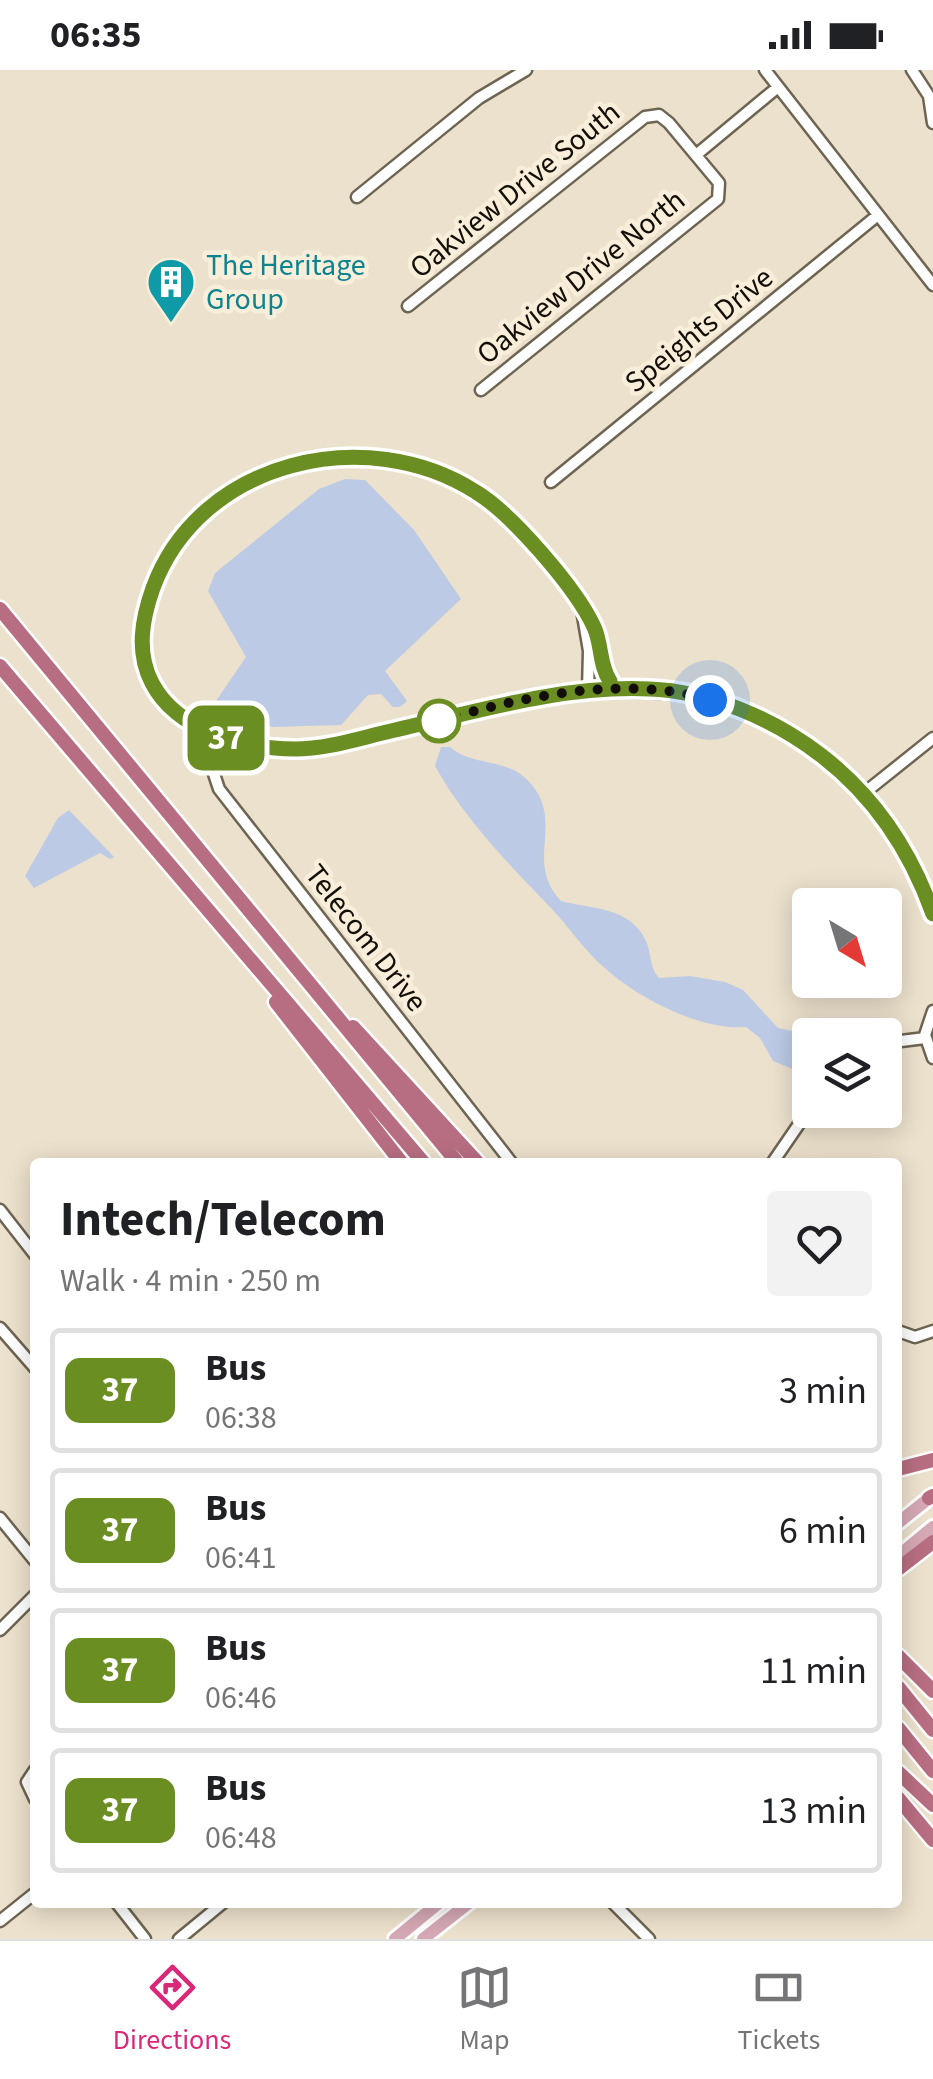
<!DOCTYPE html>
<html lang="en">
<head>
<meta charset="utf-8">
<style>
  body { margin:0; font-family:"Source Sans 3",sans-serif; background:#f2f2f2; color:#202124; height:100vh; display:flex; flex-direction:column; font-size:38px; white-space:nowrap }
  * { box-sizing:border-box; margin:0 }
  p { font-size:32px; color:#757577 }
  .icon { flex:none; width:55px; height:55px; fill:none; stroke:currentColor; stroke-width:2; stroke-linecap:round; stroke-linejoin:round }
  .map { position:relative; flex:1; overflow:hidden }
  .side { position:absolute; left:30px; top:1088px; width:872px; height:750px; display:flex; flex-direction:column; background:#fff; border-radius:10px; box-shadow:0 5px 25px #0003 }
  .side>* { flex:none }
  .badge { padding:0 20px; border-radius:15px; font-size:35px; line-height:65px }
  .needle { width:65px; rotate:142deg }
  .controls { position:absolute; left:792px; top:818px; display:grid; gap:20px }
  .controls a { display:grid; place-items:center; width:110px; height:110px; border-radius:10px; background:#fff; box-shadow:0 5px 25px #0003; font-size:50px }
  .you { position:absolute; width:50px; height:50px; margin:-25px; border:8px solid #fff; border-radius:50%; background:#1a73e8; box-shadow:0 0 0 15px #1a73e833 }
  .map>.badge { position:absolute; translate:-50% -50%; box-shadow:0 0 0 5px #fff }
  .round { display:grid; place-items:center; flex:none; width:105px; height:105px; border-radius:10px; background:#f2f2f2 }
  .head { display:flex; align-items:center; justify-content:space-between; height:170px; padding:0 30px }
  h1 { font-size:48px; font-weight:700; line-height:75px }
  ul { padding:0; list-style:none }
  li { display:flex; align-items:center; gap:30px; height:125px; margin:0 20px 15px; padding:0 10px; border:5px solid #e0e0e0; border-radius:10px }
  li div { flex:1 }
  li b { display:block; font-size:38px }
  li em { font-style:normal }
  li .badge { min-width:110px; font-weight:700; text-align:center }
  .status { display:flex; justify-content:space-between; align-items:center; height:70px; padding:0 50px; background:#fff; direction:ltr }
  .status svg { height:28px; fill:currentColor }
  .dock { display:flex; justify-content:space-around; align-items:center; height:140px; border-top:2px solid #e0e0e0; background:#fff; font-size:28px; color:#757577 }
  .dock a { display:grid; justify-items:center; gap:5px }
  .dock .active { color:#db2777 }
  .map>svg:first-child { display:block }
</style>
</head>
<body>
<div class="status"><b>06:35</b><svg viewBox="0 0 49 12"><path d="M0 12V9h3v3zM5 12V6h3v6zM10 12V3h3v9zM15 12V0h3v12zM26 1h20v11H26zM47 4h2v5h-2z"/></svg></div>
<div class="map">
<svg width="933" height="1869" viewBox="0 0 933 1869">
  <rect width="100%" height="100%" fill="#ece1cc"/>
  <path fill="#bccae5" d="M345,409L365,410L414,460L461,529L385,601L407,631L400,637H393L381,624L368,625L341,655L272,657L257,648L220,647L214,634L246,587L208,521L215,503L319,419Z
    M441,677H450C474,698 509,686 532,715C564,755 524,792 561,831C590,839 630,836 646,871C652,885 649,896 659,908L690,906L725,912L743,920L778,958L811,965L810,1006L773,991L760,968L746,957C702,961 640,929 607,900C585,882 570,858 551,838C510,796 463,747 435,696Z
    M69,740L114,787L110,789L100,783L34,818L25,806L58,748Z"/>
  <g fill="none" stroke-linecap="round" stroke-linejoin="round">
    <g stroke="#6d6452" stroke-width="15">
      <path id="minor" d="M765,0L933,215
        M912,0L929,26L933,53
        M696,85L778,17
        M357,127L479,28L526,0
        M408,236L645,47L659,45L669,53L719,113L718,129L481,320
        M551,412L878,145
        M582,540L589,581L588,621
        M618,619C599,599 605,575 592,552C581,533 565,516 552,499C477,402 401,371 280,398C159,425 70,622 232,670C286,686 334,674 386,662C526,631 670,585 800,671C864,712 908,773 933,844
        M215,664L210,692L219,719L511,1092
        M863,724L933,668
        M933,941L925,965L933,988
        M885,973L925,968
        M773,1092L810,1038
        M0,1140L35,1185
        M0,1258L35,1298
        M898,1261L915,1267L933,1261
        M0,1448L35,1491
        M0,1560L35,1525
        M35,1700L27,1712L35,1729
        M116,1832L145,1869
        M612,1832L649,1869
        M0,1851L35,1823
        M179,1869L224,1832"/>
    </g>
    <g stroke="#fff" stroke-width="18">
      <path id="major" d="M898,1453L933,1425
        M898,1486L933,1457
        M395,1869L440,1832
        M423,1869L470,1832"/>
    </g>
    <g stroke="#fff" stroke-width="19">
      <path id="highway" d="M0,539L457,1092
        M0,596L423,1092
        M276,932L401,1092
        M353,957L477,1092
        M898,1399L933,1390
        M929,1428L933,1426
        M898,1499L933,1472
        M898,1586L933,1621
        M898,1617L933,1660
        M898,1658L933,1701
        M898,1702L933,1735
        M898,1728L933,1770"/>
    </g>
    <use href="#minor" stroke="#fff" stroke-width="10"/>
    <use href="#major" stroke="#d4a8b4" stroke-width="12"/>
    <use href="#highway" stroke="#b86e82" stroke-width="14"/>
  </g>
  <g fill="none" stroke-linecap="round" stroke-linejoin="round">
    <g stroke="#fff" stroke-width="22">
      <path id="line" d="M610,611C599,595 602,574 594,557C576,518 512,444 476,422C367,352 200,390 153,518C142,549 136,582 152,613C177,661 245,679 295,679C327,679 360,668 391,661C475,642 562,615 649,619C710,621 774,649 822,686C875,727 911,782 933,844"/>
    </g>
    <use href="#line" stroke="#6b8e23" stroke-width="15"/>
    <path stroke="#130f08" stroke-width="10" stroke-dasharray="0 18" d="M439,651C521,627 624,604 710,630"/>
  </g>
  <defs>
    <g id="building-pin" transform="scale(2.5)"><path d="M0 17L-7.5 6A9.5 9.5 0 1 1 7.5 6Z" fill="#0f9aa8" stroke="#f9eed9"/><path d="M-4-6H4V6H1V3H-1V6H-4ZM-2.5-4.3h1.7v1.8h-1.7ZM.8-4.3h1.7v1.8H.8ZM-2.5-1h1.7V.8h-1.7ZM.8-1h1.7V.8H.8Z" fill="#fff"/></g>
  </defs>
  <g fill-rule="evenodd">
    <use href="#building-pin" x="171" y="212"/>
  </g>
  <circle fill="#fff" stroke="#6b8e23" stroke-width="5" cx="439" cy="651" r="20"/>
  <g text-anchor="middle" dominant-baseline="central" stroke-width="9" stroke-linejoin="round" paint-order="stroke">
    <g font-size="30" fill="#130f08" stroke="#f9eed9">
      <text transform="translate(515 120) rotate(-39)">Oakview Drive South</text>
      <text transform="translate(581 207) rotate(-39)">Oakview Drive North</text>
      <text transform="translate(699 260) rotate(-39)">Speights Drive</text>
      <text transform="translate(366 868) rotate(52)">Telecom Drive</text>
    </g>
    <g font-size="30" fill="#0d838f" stroke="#f9eed9" text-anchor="start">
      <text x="206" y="195">The Heritage<tspan x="206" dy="34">Group</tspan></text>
    </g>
  </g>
</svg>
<div class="controls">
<a><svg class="needle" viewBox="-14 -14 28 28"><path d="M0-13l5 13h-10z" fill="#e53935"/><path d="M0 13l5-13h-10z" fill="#757577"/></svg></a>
<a><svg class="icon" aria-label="layers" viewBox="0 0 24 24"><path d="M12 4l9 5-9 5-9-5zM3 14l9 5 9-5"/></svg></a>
</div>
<div class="you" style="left:710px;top:630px"></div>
<b class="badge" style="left:226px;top:668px;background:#6b8e23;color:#fff">37</b>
<section class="side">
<div class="head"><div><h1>Intech/Telecom</h1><p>Walk · 4 min · 250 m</p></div><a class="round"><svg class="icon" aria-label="heart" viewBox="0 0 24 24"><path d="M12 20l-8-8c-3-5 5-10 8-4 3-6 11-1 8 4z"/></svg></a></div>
<ul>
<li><span class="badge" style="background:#6b8e23;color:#fff">37</span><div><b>Bus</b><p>06:38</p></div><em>3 min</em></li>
<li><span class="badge" style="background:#6b8e23;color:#fff">37</span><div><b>Bus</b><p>06:41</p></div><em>6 min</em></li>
<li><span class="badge" style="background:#6b8e23;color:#fff">37</span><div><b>Bus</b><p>06:46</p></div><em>11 min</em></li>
<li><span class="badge" style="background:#6b8e23;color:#fff">37</span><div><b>Bus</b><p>06:48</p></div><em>13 min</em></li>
</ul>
</section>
</div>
<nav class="dock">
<a class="active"><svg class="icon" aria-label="directions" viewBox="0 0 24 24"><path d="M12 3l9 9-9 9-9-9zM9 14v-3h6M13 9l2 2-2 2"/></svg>Directions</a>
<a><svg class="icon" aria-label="map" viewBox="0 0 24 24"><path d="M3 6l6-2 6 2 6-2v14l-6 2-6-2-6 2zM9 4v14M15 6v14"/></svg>Map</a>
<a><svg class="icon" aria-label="tickets" viewBox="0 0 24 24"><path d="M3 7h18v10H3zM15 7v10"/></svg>Tickets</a>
</nav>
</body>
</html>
